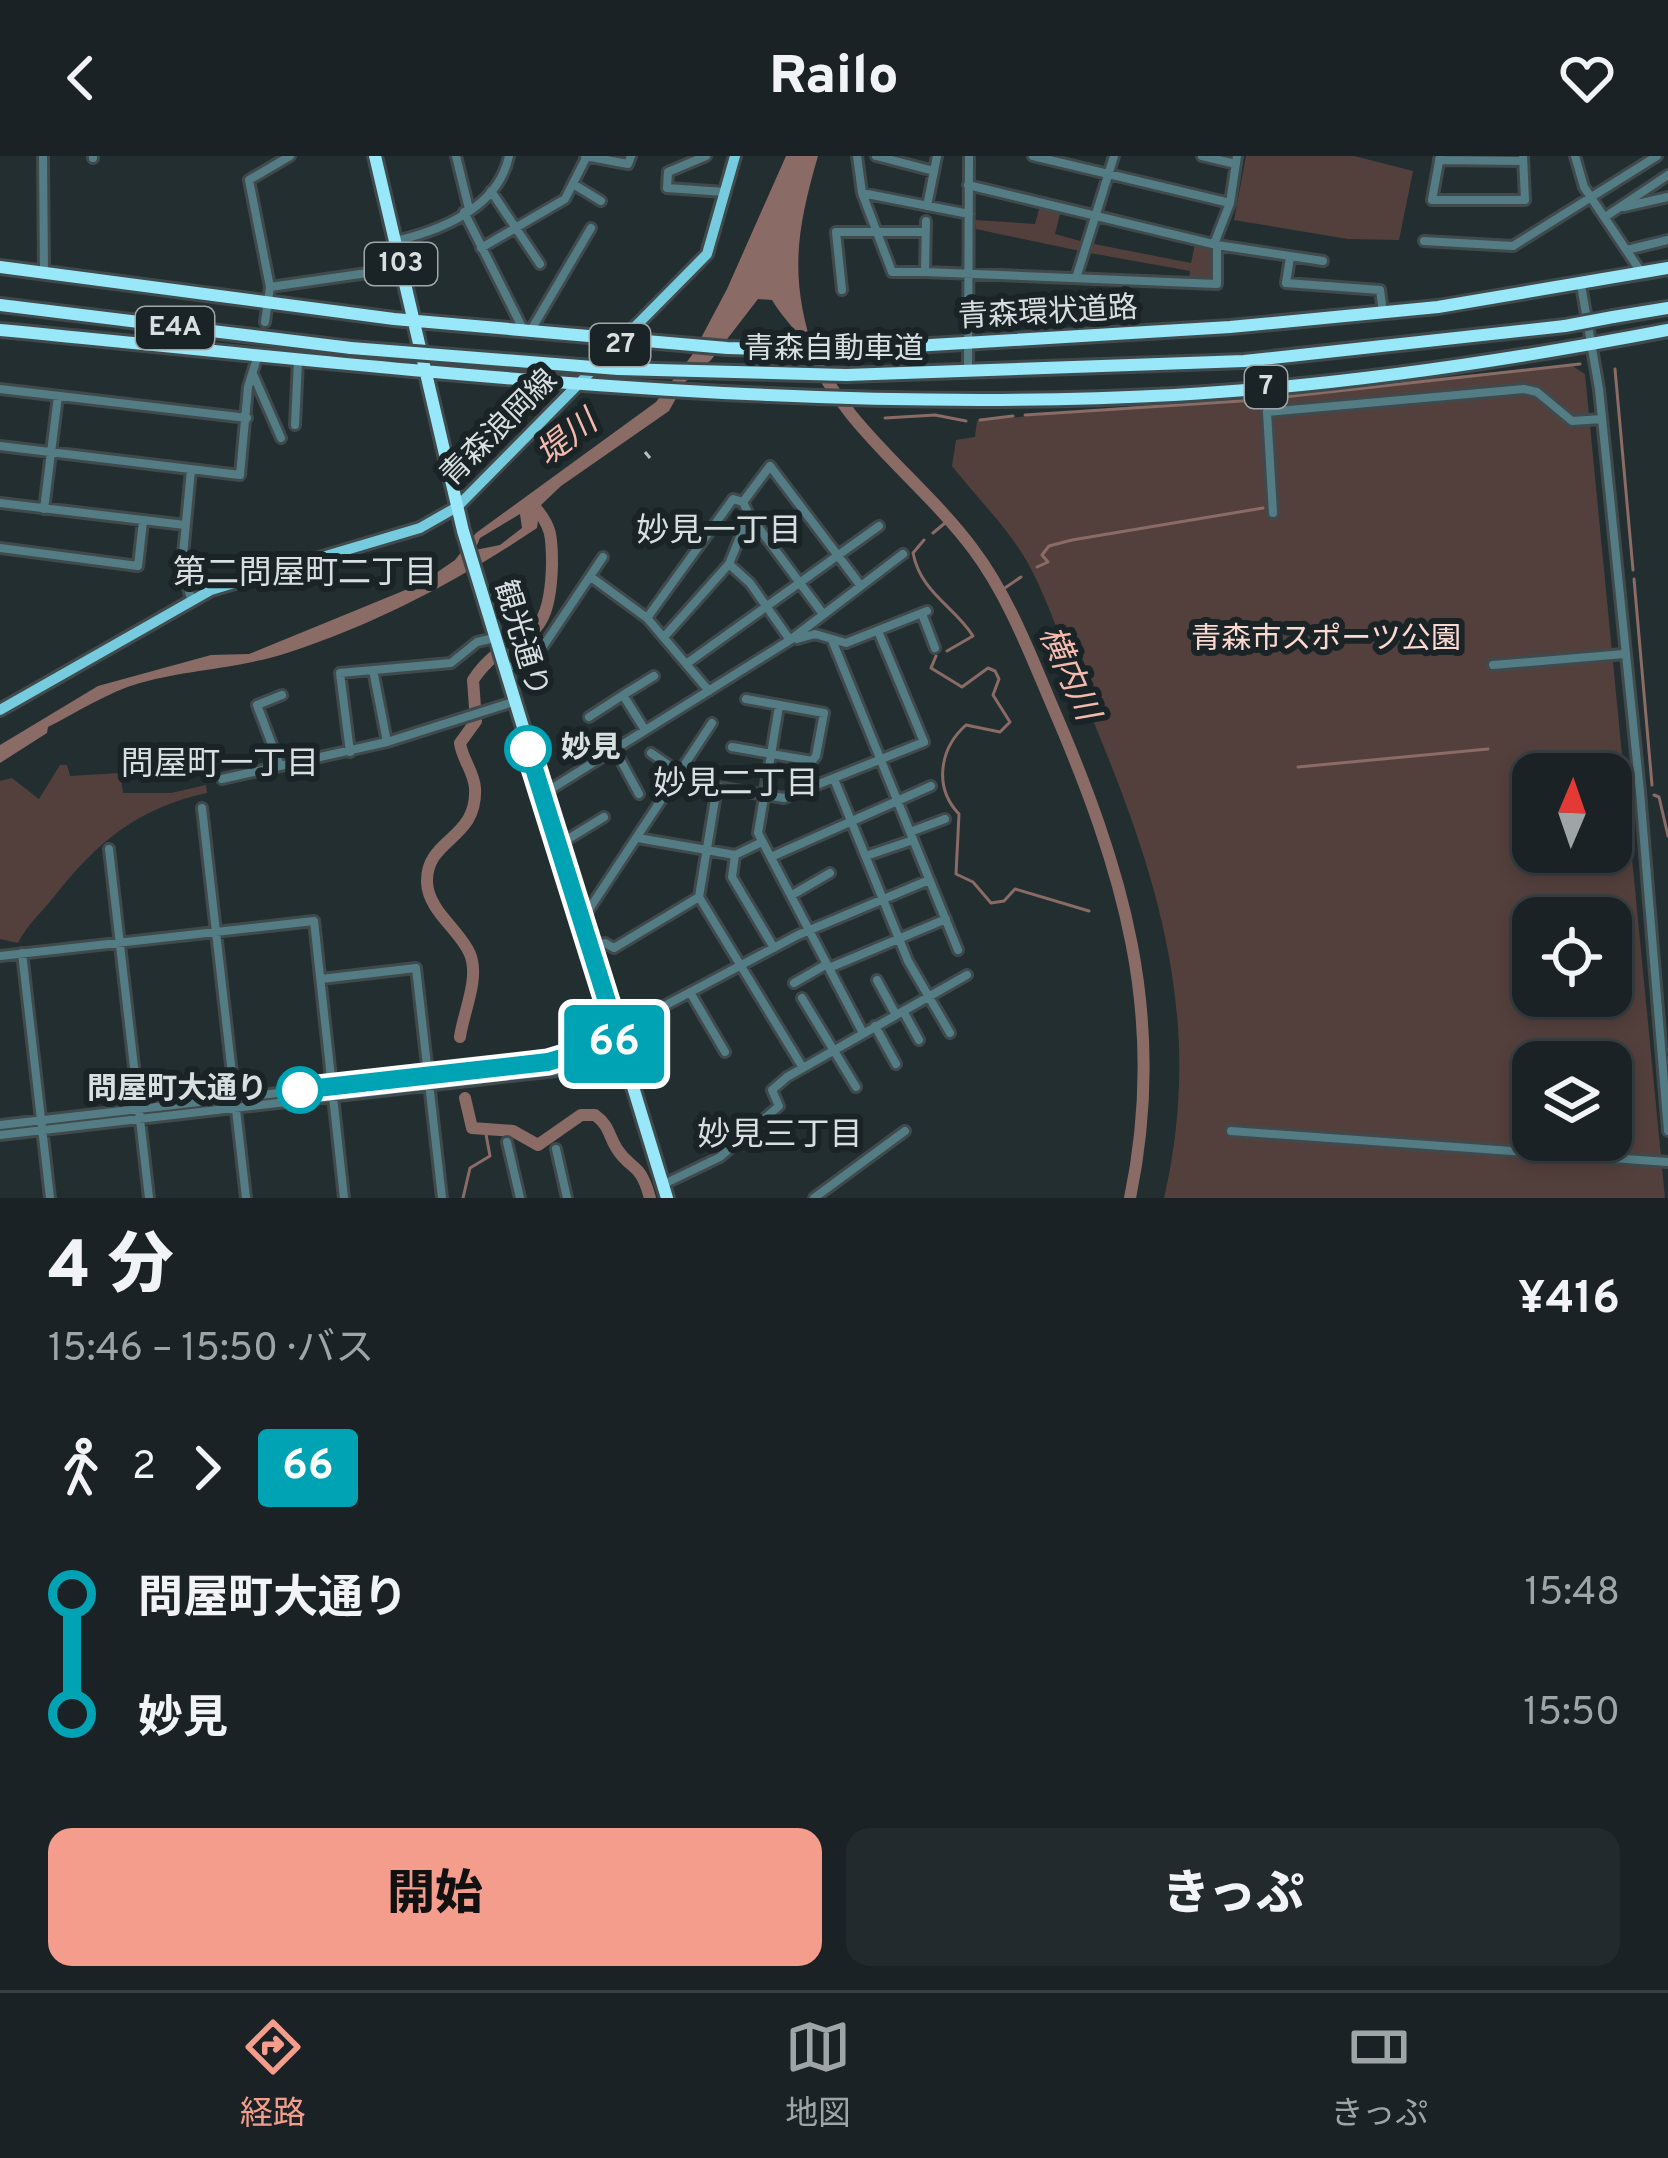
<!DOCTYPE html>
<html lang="ja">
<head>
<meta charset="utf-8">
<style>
  body { margin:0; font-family:Overpass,"Noto Sans JP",sans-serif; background:#232a2d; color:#f1f3f6; height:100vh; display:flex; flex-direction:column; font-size:45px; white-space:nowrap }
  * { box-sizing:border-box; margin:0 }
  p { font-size:39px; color:#9fa4a7 }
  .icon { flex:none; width:66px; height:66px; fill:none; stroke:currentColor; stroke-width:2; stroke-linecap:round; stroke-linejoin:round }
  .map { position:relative; height:1042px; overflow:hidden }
  .details { display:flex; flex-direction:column; background:#1a2225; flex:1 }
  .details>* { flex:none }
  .badge { padding:0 24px; border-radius:9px; font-size:42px; line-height:78px }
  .needle { width:78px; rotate:2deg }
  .fabs { position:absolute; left:1512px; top:597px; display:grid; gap:24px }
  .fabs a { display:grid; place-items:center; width:120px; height:120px; border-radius:24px; background:#1a2225; box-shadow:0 6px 18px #0003,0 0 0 3px #383f42; font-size:60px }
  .map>.badge { position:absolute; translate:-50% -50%; box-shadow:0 0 0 6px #fff }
  .legs { display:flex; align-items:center; gap:18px; height:132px; padding:0 48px; font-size:39px }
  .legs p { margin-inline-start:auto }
  .summary { display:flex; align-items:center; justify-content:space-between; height:204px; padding:0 48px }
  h1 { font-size:66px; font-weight:800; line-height:90px }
  .primary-button { display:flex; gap:24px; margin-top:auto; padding:24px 48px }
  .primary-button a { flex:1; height:138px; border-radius:24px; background:#f49d8d; color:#111; font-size:48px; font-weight:800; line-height:138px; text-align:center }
  .primary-button a+a { background:#232a2d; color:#f1f3f6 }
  ul { padding:0 48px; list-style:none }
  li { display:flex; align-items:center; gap:42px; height:120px; font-size:45px }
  li i { display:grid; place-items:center; width:18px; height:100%; margin:0 15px; background:currentColor }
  li i::after { content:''; width:30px; height:30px; margin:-15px; border:9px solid; border-radius:50%; background:#1a2225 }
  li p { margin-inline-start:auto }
  li:first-child i { background:linear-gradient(#0000 50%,currentColor 0) }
  li:last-child i { background:linear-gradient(currentColor 50%,#0000 0) }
  header { display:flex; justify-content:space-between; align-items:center; height:156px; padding:0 48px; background:#1a2225; font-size:54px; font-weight:800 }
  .dock { display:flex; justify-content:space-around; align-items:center; height:168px; border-top:3px solid #383f42; background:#1a2225; font-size:33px; color:#9fa4a7 }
  .dock a { display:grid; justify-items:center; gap:6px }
  .dock .selected { color:#f49d8d }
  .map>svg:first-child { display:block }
</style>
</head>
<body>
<header><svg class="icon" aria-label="back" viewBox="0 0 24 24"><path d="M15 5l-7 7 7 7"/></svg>Railo<svg class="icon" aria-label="heart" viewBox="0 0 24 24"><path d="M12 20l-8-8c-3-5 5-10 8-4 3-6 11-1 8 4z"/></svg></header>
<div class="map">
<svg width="1668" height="1042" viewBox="0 0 1668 1042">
  <rect width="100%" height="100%" fill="#232e31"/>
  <path fill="#53403d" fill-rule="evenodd" d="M1246,0H1354L1413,15L1399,84L1348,83L1234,64Z
    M1040,50L1061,54L1055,78L1084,86L1080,95L976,73L975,64L1035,68Z
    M1094,88L1191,107L1195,88L1213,92L1214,122H1189L1190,115L1090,97Z
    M1571,209L1585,218L1665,1042H1164C1207,857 1153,706 1082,538C1065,497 1051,451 1030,411C1011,375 977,342 952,310L956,284L975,281L977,265ZM1533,618H1611V696H1533ZM1533,762H1611V840H1533ZM1533,906H1611V984H1533Z
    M60,609H67L70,620L120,617L123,637H171L206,629L207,637C137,652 96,687 53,742C40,758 27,769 18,787L0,783V625L12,622L39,643Z"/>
  <path fill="#8a6b65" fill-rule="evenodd" d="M786,0H818C795,79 789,126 817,205C802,179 786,167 772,144L758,143L711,204L685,226L669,255L561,330L540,350L537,372C462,423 376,468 290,496C234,514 194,512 140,527C108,536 78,556 48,571L47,577L0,607V589L98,530L211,499L249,498L420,428L455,404L476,377L656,246L692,199L727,133ZM520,358L522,372L500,389L475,394L480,382Z"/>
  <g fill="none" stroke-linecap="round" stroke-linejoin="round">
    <path stroke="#8a6b65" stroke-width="3" d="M1615,213L1633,414
      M1025,259L1256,244L1580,208
      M850,261H856
      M885,262L935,259L966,265
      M980,264L1013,260
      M933,377L951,362
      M924,384L913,397C921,437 954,450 973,480L947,495
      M1037,411L1048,406L1042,399L1049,390L1072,384L1263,352
      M1634,423L1652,629
      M999,436L1021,421
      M936,500L931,512L962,531L988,512L995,515L999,523L993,539L1010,566L1000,576L966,569C940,592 933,631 959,658L956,718L973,726L991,747L1004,745L1015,733L1089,755
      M1298,611L1488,593
      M1654,639L1659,641L1668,680
      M463,1042L470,1012L490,1000L485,973"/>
    <path stroke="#8a6b65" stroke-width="12" d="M809,189C842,271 920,322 973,393C1007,438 1029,495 1051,547C1123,713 1168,860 1130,1042
      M460,881C463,857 480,823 470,798C460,774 428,755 427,726C426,682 478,684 475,632C474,616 462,603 460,587L476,565L473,524C512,466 550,503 552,408C552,381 552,370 533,349
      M465,942L472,972L513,975L538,989L581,959H595C610,970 608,979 617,993C632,1016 640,1005 650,1042"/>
    <g stroke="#404a4d" stroke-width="14">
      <path id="minor" d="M43,0L44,117
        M456,0L469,53
        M585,0L628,8L631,0
        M706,0L668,16L667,32L725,36
        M857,0L862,37L969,58
        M876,0L934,15
        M1033,0L1230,47
        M1202,0L1236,8
        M1440,0L1432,44H1525L1523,0
        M1575,0L1584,31L1641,116
        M93,2V0
        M1439,4L1523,5
        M573,28L601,45
        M968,29L1217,89L1323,105
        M491,35L540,108
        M862,37L892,116H925
        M927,50L937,0
        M1624,51L1668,41
        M464,56L523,173
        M1605,61L1668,19
        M926,65L925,116L1217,128V89
        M396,85C442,74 498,52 509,0
        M1424,85L1513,90L1657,0
        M1214,88L1230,47L1237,0
        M481,92L565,43L587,0
        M1627,94L1668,84
        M1290,101L1286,127L1380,134L1383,156
        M1077,119L1114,0
        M1581,129L1599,233L1640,636L1668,975
        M270,131L402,112
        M842,134L836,76H925
        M265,166L270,131L249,24L290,0
        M531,174L591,72
        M968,210L969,0
        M253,218L281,282
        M0,233L247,262
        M295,269L298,204
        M0,290L240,319L248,231L258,199
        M0,347L185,369
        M44,353L58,240
        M1273,357L1267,256L1524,233L1537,236L1572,265L1602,263
        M750,360L823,458
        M0,392L138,410L143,365
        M729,408L750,427L790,484
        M591,421L647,462L709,535
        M191,443L182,409L191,314
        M922,458L935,492
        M647,462L733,343L743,346
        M664,481L729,408L749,359L743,346L770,310L861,430
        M797,483L815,478L846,487L927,455
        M832,484L958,794
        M686,508L879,370
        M1493,509L1624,498
        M373,514L387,586
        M506,514L544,489L603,401
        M623,539L654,520
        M779,550L758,677L863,877
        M589,561L623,539L645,574
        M732,591L812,605L816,600L824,557L746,543
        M614,592L639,638
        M350,596L340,517L451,507L477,486L494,482
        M651,597L680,617
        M280,610L257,549L282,539
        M222,623L387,586L513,546
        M834,623L908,805L950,877
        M543,638L790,484L903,398
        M202,652L246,1042
        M910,676L945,663
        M638,682L735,699L762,686
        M560,688L604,661
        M109,693L149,1042
        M735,699L732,721L774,792
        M866,700L913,684
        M771,701L931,630
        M792,739L830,717
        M582,764L712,567
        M591,791L605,787L614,792L699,741
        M22,797L50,1042
        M0,800L314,765L344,1042
        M829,812L946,763
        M321,823L416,812L442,1042
        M877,824L896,859
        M794,827L827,808
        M691,838L725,896
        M802,842L856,931
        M903,855L919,884
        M875,870L896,908
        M617,875L798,779L929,724
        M803,912L699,741L717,631L784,642L924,586L878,475
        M0,969L548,906L620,889
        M1231,975L1668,1006
        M0,979L556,915L620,891
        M507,986L520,1042
        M556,993L567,1042
        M664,1028L720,1001L779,950L772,934L787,921L967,819
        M814,1042L905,975"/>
    </g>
    <g stroke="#404a4d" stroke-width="16">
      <path id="major" d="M0,554L211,434L420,372L457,351L707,98L735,0"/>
    </g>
    <g stroke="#404a4d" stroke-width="18">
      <path id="highway" d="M375,0L463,375L667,1042
        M0,111L394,163L727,192L831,195L1230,171L1438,151L1668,112
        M0,149L351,192
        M1613,161L1668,152
        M0,174C387,211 785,260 1174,239C1340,230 1506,205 1668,174
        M846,219L1244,205L1565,170"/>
    </g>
    <use href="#minor" stroke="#547c84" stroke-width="8"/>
    <use href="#major" stroke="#76ccde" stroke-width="10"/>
    <use href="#highway" stroke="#98e8f9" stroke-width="12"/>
    <path stroke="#b9c1c2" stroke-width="3" stroke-dasharray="18 9" stroke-linecap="butt" d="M645,296L650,302"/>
    <g stroke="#404a4d" stroke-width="18" stroke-linecap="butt">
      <path id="highway-bridge" d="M1565,170L1613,161
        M351,192L618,213L846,219"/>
    </g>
    <use href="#highway-bridge" stroke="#98e8f9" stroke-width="12"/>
  </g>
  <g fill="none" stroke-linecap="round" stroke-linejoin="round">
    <g stroke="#fff" stroke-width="27">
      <path id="line-1" d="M300,934L548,906L611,887L621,890L528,593"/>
    </g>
    <use href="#line-1" stroke="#00a3b4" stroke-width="18"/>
  </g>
  <g fill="#fff" stroke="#00a3b4" stroke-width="6">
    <circle cx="528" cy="593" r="21"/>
    <circle cx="300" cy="934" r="21"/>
  </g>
  <g text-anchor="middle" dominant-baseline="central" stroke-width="12" stroke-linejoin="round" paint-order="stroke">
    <g fill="#1a2427" stroke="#9fa7a8" stroke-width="3">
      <rect x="365" y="87" width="72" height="42" rx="9"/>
      <rect x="136" y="151" width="78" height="42" rx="9"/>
      <rect x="590" y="168" width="60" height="42" rx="9"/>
      <rect x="1245" y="210" width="42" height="42" rx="9"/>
    </g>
    <g font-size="27" font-weight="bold" fill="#d8dfe0">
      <text x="401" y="108">103</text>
      <text x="175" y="172">E4A</text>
      <text x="620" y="189">27</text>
      <text x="1266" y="231">7</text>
    </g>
    <g font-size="30" fill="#d8dfe0" stroke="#1a2427">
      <text transform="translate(1048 158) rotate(-3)">青森環状道路</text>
      <text x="834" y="194">青森自動車道</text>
      <text transform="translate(500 273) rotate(-45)">青森浪岡線</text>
      <text transform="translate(520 483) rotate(73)">観光通り</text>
    </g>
    <g font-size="30" fill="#fdd8d0" stroke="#1a2427">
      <text x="1326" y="484">青森市スポーツ公園</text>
    </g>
    <g font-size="30" font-weight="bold" fill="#d8dfe0" stroke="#1a2427" text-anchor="start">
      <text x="561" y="593">妙見</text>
      <text x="267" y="934" text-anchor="end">問屋町大通り</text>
    </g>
    <g font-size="33" font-style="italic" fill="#f5b9ae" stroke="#1a2427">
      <text transform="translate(568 284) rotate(-38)">堤川</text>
      <text transform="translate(1067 518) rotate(66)">横内川</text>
    </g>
    <g font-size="33" fill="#d8dfe0" stroke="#1a2427">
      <text x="719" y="377">妙見一丁目</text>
      <text x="305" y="419">第二問屋町二丁目</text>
      <text x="220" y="610">問屋町一丁目</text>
      <text x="736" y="630">妙見二丁目</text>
      <text x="780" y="981">妙見三丁目</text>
    </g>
  </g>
</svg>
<div class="fabs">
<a><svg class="needle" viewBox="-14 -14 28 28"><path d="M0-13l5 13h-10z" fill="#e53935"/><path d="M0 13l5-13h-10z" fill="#9fa4a7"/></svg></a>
<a><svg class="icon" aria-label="locate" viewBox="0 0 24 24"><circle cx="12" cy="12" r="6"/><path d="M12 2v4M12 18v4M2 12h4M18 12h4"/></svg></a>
<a><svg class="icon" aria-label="layers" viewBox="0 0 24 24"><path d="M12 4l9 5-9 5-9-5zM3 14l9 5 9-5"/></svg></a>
</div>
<b class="badge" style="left:614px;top:888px;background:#00a3b4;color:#fff">66</b>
</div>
<section class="details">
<div class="summary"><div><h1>4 分</h1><p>15:46 – 15:50 · バス</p></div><b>¥416</b></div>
<div class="legs"><svg class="icon" aria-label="walk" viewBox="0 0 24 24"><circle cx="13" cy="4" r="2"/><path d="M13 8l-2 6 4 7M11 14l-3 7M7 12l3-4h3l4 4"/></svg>2<svg class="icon" aria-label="forward" viewBox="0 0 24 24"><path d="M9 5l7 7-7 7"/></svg><b class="badge" style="background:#00a3b4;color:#fff">66</b></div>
<ul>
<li><i style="color:#00a3b4"></i><b>問屋町大通り</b><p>15:48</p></li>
<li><i style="color:#00a3b4"></i><b>妙見</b><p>15:50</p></li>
</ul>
<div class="primary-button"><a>開始</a><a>きっぷ</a></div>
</section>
<nav class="dock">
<a class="selected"><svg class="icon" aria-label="directions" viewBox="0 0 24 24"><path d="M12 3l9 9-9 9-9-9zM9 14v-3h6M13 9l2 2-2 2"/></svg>経路</a>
<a><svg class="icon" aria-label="map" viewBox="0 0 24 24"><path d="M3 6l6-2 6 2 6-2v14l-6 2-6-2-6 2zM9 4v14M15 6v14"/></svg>地図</a>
<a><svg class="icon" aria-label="tickets" viewBox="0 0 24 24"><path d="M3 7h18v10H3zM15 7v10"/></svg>きっぷ</a>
</nav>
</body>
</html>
